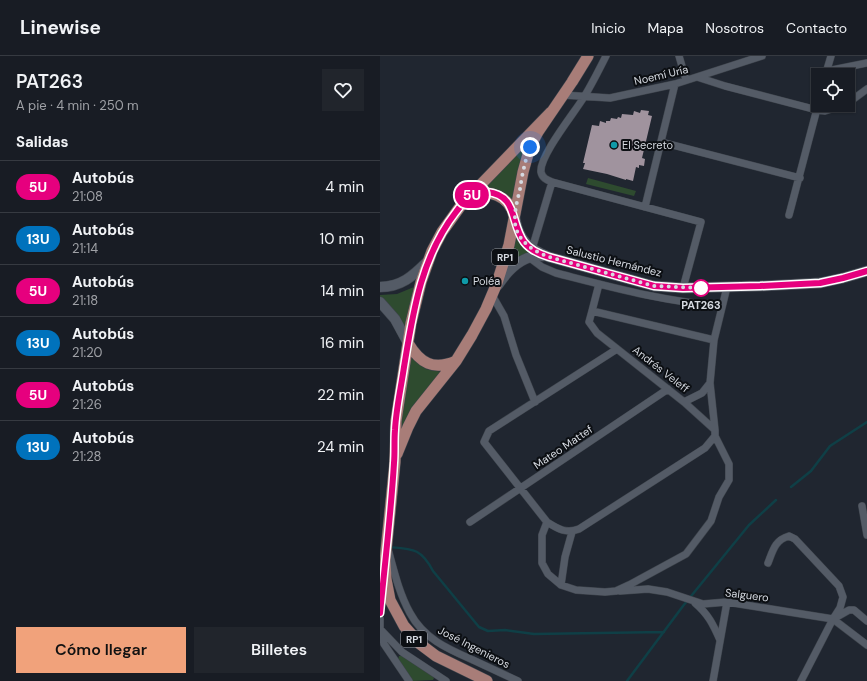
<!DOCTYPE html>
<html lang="es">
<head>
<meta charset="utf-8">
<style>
  body { margin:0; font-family:"DM Sans",sans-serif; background:#21252c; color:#f1f3f6; height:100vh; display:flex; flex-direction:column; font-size:15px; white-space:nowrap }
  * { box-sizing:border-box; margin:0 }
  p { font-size:13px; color:#9fa1a6 }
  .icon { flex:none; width:22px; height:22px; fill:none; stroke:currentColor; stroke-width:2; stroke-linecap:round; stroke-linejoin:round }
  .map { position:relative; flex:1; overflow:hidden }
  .details { display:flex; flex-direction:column; background:#181c24; width:380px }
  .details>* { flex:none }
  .badge { padding:0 8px; border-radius:13px; font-size:14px; line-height:26px }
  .tools { position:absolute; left:431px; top:12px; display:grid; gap:8px }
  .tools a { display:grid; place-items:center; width:44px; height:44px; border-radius:0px; background:#181c24; box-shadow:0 1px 3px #0004,0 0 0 1px #363a41; font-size:20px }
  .you { position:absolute; width:20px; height:20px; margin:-10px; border:3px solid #fff; border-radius:50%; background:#1a73e8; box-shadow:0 0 0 6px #1a73e833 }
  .map>.badge { position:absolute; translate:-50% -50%; box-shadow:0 0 0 2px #fff }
  h2 { padding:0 16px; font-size:15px; line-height:36px }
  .round { display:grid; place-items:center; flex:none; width:42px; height:42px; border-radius:0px; background:#21252c }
  .summary { display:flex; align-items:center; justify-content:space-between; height:68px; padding:0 16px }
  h1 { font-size:19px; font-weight:600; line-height:30px }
  .cta { display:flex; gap:8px; margin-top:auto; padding:8px 16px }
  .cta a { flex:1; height:46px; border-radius:0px; background:#f1a27b; color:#111; font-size:16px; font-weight:600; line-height:46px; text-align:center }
  .cta a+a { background:#21252c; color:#f1f3f6 }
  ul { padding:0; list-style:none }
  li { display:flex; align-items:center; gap:12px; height:52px; padding:0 16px; border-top:1px solid #363a41 }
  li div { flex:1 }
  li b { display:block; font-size:15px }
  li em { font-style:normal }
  li .badge { min-width:44px; font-weight:700; text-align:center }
  header { display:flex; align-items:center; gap:24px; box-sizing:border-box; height:56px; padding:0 20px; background:#181c24; border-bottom:1px solid #363a41 }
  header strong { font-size:19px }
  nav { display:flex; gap:22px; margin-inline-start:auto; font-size:14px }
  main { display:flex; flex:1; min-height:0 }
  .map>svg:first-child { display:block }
</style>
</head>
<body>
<header>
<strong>Linewise</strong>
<nav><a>Inicio</a><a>Mapa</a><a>Nosotros</a><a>Contacto</a></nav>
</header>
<main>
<section class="details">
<div class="summary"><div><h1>PAT263</h1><p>A pie · 4 min · 250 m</p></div><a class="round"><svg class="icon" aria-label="heart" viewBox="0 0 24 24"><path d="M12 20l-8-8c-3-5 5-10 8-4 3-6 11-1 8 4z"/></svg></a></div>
<h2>Salidas</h2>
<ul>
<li><span class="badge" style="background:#e6007e;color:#fff">5U</span><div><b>Autobús</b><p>21:08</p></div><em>4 min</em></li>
<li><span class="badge" style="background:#0072bc;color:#fff">13U</span><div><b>Autobús</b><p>21:14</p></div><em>10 min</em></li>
<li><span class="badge" style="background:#e6007e;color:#fff">5U</span><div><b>Autobús</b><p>21:18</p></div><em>14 min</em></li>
<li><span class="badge" style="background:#0072bc;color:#fff">13U</span><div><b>Autobús</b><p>21:20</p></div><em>16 min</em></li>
<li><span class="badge" style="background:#e6007e;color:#fff">5U</span><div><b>Autobús</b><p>21:26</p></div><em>22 min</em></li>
<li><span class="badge" style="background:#0072bc;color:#fff">13U</span><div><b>Autobús</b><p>21:28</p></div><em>24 min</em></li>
</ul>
<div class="cta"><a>Cómo llegar</a><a>Billetes</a></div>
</section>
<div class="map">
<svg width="487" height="625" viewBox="0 0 487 625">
  <rect width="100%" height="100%" fill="#202630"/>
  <path fill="#2e4b2f" d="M152,80L134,146L100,135Z
    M208,122L256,135L254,140L206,128Z
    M137,177C140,185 143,193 150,198L128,210Z
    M34,231L25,277L9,249L0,241V239L17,238Z
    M30,301L46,313L62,316L16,384Z
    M19,600H22L52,620L54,622L53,624L32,625L18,603Z"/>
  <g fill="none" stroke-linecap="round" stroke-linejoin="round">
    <path stroke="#0f3f46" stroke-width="2.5" d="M411,431L431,415L450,390L487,366
      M8,491C33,493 41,492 53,515L99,571L108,575L125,574L154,578L284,576
      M247,625L303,550L369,469L396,444"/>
  </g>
  <path fill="#a0939e" d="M261,54L269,55L268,59L272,60L262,102L265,103L264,110L259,109V112L256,111L253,125L246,123V124L227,118L203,113L205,107H203L212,69L219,70L220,65L226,67V65H230L231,62L237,63L238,61L241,62L242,58L253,59L254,55L260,57Z"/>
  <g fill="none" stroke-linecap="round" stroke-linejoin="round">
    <g stroke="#3e444c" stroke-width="8">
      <path id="street" d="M226,0C219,14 212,28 204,41C195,56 159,100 161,116C162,122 167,124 172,126L321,166L303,232
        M299,0L306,24
        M447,15L487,7
        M446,17L451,0
        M317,21L345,30L437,54L445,55L464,49
        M183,39L230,42L295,28L382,0
        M468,47L487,33
        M281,86L420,122
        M265,151L295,28
        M409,159L438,49
        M152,193L172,126
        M150,202L162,211L176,217C231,231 285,246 342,250
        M112,239L124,260L136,299L155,346
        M212,255L219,228
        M334,284L212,255L209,266L217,277L304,346L335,374V380
        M237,293L109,375L104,386L167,466C178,473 186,478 199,473L325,392L335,380
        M330,327L335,374
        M304,346L322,337L330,327L334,284L347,231
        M482,450L487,479
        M90,466L288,333
        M167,466L162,479V507L168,518L181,529L196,534L225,536L236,535L249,529L306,498L331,465L339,441L349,424V408L335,380
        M8,493C14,515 19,537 30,557C44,583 68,593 93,604C108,611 123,618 138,625
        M388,507C393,494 395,484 409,480L415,483L459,530L463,541L460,552L453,563L421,625
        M181,529L185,501L192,476
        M240,535L268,533L287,536L323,548L347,546L453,563L487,589
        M315,547C328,558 333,568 340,584
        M0,557L3,525
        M455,562L469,554H474L487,565
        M0,563V573L4,588L29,625
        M0,573L22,596L66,625
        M333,625L347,546"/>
    </g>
    <g stroke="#3e444c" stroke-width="11">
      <path id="secondary" d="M135,163C139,185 149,193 169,201L274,230L303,232L380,230L440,227L463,222L487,215
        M118,229C128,214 143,198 163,200
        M0,231C21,231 33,220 47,206
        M0,246L15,263L28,287"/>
    </g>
    <g stroke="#3e444c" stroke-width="12">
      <path id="primary" d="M90,140C108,132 130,140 134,160
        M28,287C40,307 53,315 76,305
        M17,398L28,371L36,355L76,305L92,279L106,253L117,227L129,189L143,116L150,91L158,76L192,26L208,0
        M107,625L56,600L40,588L24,570L10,544L6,523L5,505L15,406L16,365L31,267L41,226L52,195L62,176L82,148L171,56"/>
    </g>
    <use href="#street" stroke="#545b66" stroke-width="7"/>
    <use href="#secondary" stroke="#545b66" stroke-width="10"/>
    <use href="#primary" stroke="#a87d78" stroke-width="11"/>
  </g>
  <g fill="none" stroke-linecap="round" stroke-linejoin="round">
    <g stroke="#fff" stroke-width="9">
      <path id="line" d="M0,557C5,507 11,457 14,407C15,396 14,385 15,374C16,353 21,332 24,311C33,256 41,201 76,156C84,145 92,135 107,136C138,139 130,167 144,186C150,194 159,198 169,201L274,230L303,232L380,230L440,227L463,222L487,215"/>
    </g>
    <use href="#line" stroke="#e6007e" stroke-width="6"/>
    <path stroke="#d6dae1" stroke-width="4" stroke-dasharray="0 7.2" d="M150,91C145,105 142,119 140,133C138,142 135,152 135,161C133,182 152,195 169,201L274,230L324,232H321"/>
  </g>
  <g fill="#0f9aa8" stroke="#0c0f13" stroke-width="1.5">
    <circle cx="234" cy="89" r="4"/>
    <circle cx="85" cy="225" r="4"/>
  </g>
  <circle fill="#fff" stroke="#e6007e" stroke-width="2" cx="321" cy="232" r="8"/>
  <g text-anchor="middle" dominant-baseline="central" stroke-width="4" stroke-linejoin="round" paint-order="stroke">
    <g fill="#0c0f13" stroke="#999da3" stroke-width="1">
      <rect x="112" y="193" width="26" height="16" rx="3"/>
      <rect x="21" y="575" width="26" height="16" rx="3"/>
    </g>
    <g font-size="10" font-weight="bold" fill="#d6dae1">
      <text x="125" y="201">RP1</text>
      <text x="34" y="583">RP1</text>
    </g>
    <g font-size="11" fill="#d6dae1" stroke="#0c0f13">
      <text transform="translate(281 19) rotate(-13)">Noemí Uría</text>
      <text transform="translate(234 205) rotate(14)">Salustio Hernández</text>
      <text transform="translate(281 313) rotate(38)">Andrés Veleff</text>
      <text transform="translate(183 391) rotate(-34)">Mateo Mattef</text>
      <text transform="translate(367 539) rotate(7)">Salguero</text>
      <text transform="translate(94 591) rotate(27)">José Ingenieros</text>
    </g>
    <g font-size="11" fill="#d6dae1" stroke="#0c0f13" text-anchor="start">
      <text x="242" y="89">El Secreto</text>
      <text x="93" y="225">Poléa</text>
    </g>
    <g font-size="11" font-weight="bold" fill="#d6dae1" stroke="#0c0f13">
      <text x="321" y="249">PAT263</text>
    </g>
  </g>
</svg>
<div class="tools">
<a><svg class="icon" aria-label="locate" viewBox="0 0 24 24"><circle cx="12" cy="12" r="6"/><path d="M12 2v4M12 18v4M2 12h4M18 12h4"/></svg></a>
</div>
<div class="you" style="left:150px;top:91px"></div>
<b class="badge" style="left:92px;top:139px;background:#e6007e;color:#fff">5U</b>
</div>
</main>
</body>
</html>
